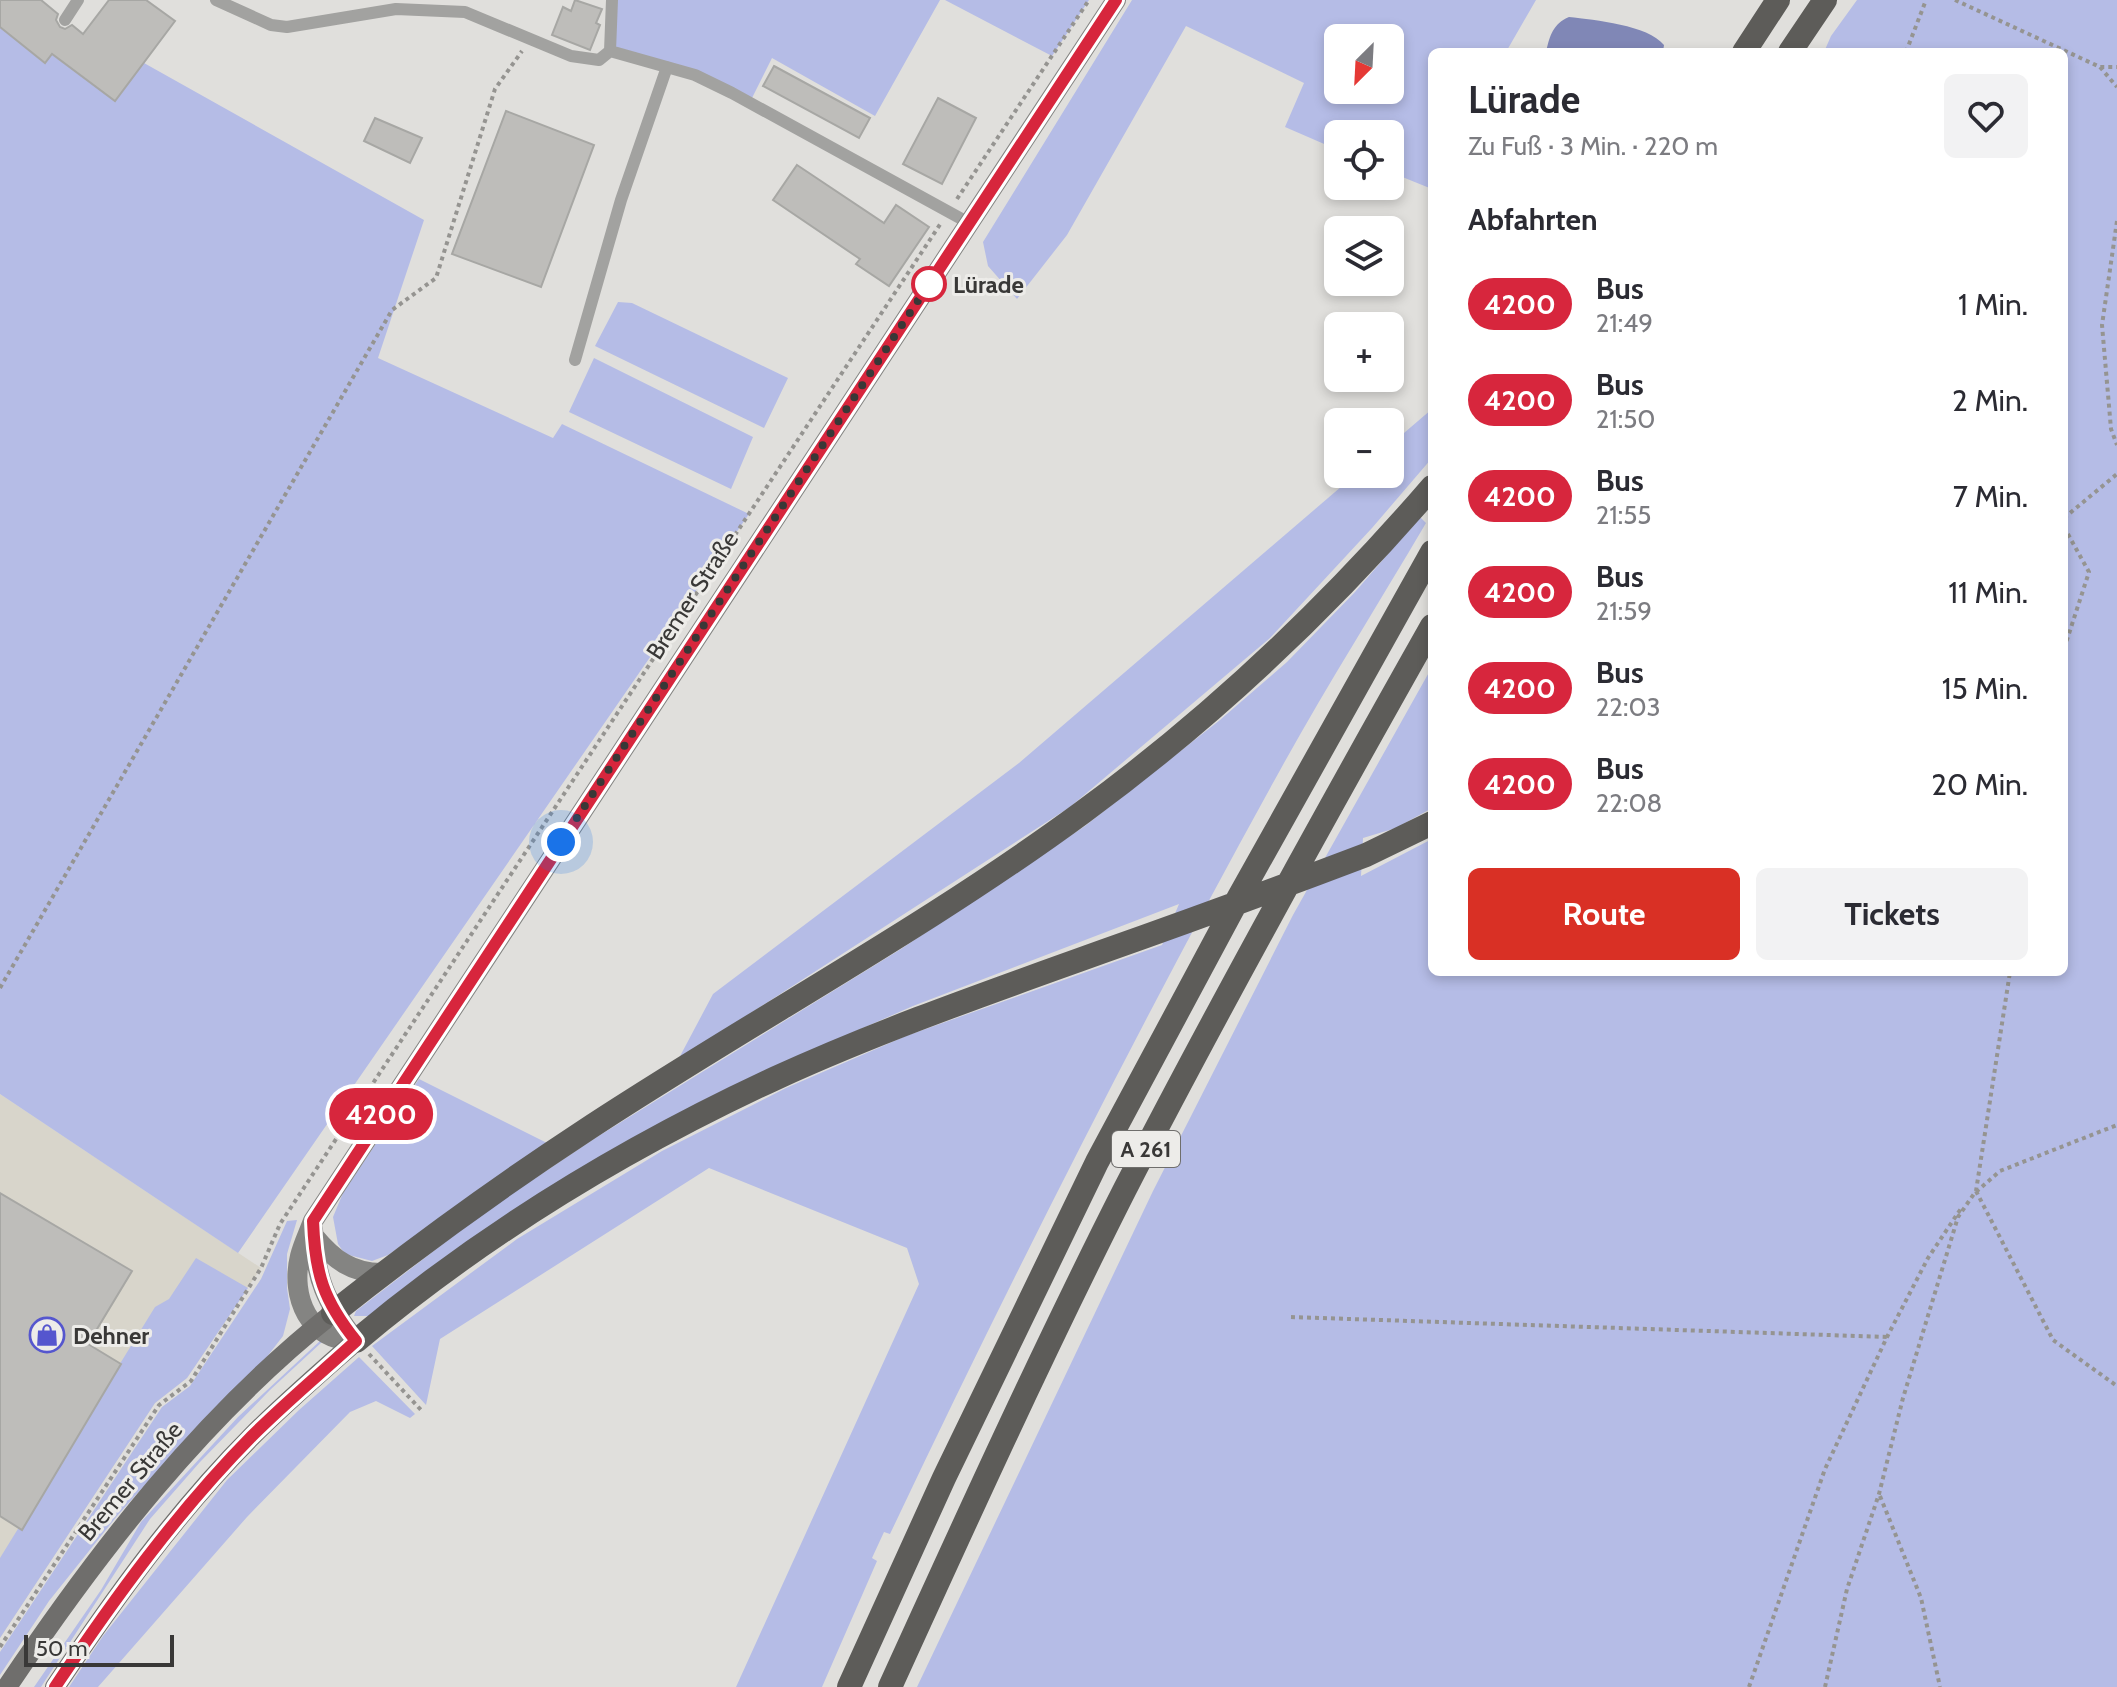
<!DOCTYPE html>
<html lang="de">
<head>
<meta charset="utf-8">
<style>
  body { margin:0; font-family:Cabin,sans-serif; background:#f2f2f3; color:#2b2b33; height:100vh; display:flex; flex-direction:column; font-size:30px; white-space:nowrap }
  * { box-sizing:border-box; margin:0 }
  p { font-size:26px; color:#7c7c81 }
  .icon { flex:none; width:44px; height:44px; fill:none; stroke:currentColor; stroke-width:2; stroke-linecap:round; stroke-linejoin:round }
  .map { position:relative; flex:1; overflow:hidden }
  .details { position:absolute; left:1428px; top:48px; width:640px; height:928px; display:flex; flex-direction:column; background:#fff; border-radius:12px; box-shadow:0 4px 12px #0003 }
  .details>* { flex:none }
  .badge { padding:0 16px; border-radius:26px; font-size:28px; line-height:52px }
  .needle { width:52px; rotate:204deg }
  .buttons { position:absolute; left:1324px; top:24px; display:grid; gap:16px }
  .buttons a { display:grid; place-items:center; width:80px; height:80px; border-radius:12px; background:#fff; box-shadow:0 4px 12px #0003; font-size:40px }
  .scale { position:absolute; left:24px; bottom:20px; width:150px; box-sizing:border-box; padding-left:8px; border:4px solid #393837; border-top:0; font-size:22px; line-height:28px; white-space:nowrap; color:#393837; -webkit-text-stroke:6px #edece9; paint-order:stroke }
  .you { position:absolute; width:40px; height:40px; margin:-20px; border:6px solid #fff; border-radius:50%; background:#1a73e8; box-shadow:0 0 0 12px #1a73e833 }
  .map>.badge { position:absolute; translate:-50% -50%; box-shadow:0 0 0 4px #fff }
  h2 { padding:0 40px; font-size:30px; line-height:72px }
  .round { display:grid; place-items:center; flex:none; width:84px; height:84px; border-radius:12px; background:#f2f2f3 }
  .headline { display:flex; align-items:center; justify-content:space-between; height:136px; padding:0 40px }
  h1 { font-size:38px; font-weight:700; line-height:60px }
  .action { display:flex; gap:16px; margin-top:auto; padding:16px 40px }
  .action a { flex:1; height:92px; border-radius:12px; background:#d93025; color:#fff; font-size:32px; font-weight:700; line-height:92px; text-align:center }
  .action a+a { background:#f2f2f3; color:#2b2b33 }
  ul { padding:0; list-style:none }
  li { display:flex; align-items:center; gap:24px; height:96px; padding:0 40px }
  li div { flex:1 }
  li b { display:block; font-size:30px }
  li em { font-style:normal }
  li .badge { min-width:88px; font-weight:700; text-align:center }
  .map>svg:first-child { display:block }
</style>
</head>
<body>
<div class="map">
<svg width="2117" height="1687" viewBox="0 0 2117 1687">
  <rect width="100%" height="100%" fill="#e0dfdc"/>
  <path fill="#d8d5cb" d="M0,1094L261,1268L187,1378L155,1403L0,1638Z"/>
  <path fill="#b5bce6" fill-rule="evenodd" d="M609,0H940L875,116L772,58L750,102L732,93L610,51Z
    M945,0H1089L1052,56Z
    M1132,0H1536L1506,52H1432V189L1390,172V134H1338V150L1285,127L1304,83L1186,26L1067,235L1017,299L988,266L983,242ZM1338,38H1390V90H1338Z
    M1857,0H2117V1687H917L1153,1191L1293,915L1432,667V808L1396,828L1363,838L1361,876L1432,839V972H2064V52H1824L1831,36Z
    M0,27L44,63L51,54L115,101L144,63L424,220L378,358L553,438L562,424L749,514L238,1253L0,1094Z
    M618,302L632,303L788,378L764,428L595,346Z
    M594,358L753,437L731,489L569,412Z
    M1432,409V458L1372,528L1270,638L1070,807L678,1060L713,994L1019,763L1356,474H1390V445Z
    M1420,517L1426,523C1379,603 1329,682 1284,763C1144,1016 1014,1273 890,1534L884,1532L872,1558L877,1561L822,1687H736L919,1284L907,1248L709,1168L440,1339L426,1405L372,1346L517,1239L662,1151L786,1088L906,1036L1162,945L1179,904L913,1006L781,1064L371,1316H354L356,1311L483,1213L597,1137L901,949L1085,826L1220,720L1287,662L1355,592Z
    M419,1079L547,1143L388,1255L372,1261L345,1254L338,1244L333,1217L343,1193Z
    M297,1220L287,1254V1288L290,1309L283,1336L266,1358L208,1415L117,1516L49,1601L0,1675V1652L162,1407L190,1386L261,1279L287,1221Z
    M196,1258L248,1288L187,1378L155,1403L0,1638V1558L155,1307L169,1299Z
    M321,1340L322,1342L270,1390L200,1462L150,1519L41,1687H34L101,1590L141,1522L238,1417Z
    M359,1357L415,1414L410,1418L376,1401L350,1412L247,1517L98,1687H69L103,1636L227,1480L299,1410Z"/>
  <path fill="#8087b6" d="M1569,17C1595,20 1648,25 1664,45L1663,52H1546C1550,35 1553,24 1569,17Z"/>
  <path fill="#bebdba" stroke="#a7a7a4" stroke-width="2" d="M0,0H41L58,14L56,20L60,27L65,29L72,25L83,34L109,0H146L175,21L115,101L52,54L45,63L0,27Z
    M575,0L602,9L596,23L600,25L590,50L552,35L563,7L571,11Z
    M774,66L870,118L859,138L763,86Z
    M938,98L976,118L942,184L903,164Z
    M506,111L594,145L541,287L452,254Z
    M375,118L422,138L410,163L364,141Z
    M797,165L884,223L896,205L929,227L889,286L856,264L860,259L773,200Z
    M0,1193L132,1271L88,1344L121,1364L22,1530L0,1516Z"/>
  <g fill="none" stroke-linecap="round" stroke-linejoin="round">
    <path stroke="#959491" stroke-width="4" stroke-dasharray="4 4" stroke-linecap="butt" d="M1955,0L2100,67H2117
      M1906,52L1926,0
      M2100,67L2117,87
      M957,199L1089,0
      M2117,221L2102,325L2111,429L2117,445
      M2064,518L2117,474
      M2064,527L2089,572L2064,649
      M0,988L392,310L436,278L495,89L522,51
      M1976,1191L2053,1340L2117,1386
      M1976,1192L2000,1171L2117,1125
      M1291,1317L1887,1337
      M369,1354L421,1410
      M1880,1496L1921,1598L1940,1687
      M0,1647L159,1405L191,1381L261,1268L280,1224L941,223
      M1749,1687L1825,1469L1887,1337L1928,1258L1962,1207
      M1825,1687L1847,1589L1879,1494L1903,1398L1958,1217L1976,1191L2010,972"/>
    <path stroke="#a2a2a0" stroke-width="12" d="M216,0L271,25L287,27L396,9L465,12L571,56L599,60L610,51L612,0
      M65,20L78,0
      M610,51L695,75L732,93L969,223
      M575,360L621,200L667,67"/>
    <path stroke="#848482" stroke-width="20" d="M313,1229C315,1278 326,1303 356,1341
      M314,1236C333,1259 352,1274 384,1273
      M356,1341C309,1342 290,1297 300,1256C303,1244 309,1232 313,1221L1116,0"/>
    <path stroke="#6f6e6c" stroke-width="20" d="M7,1687C99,1550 203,1416 333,1313
      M55,1687C114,1599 177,1511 252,1436C285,1403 321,1372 356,1341"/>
    <path stroke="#5d5c59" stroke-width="24" d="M1744,52L1778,0
      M1790,52L1825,0
      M333,1313C415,1248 499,1187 586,1130C750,1022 924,929 1083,812C1214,716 1326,610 1432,487
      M356,1341C482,1235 627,1147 776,1078C883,1029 993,991 1104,951C1192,920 1279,888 1366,855L1432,823
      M849,1687L944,1478L1097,1162L1239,897L1432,552
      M890,1687C966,1520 1042,1353 1125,1189C1223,999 1327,812 1432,626"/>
  </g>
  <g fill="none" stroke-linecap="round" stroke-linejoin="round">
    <g stroke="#fff" stroke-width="18">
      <path id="line" d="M55,1687C114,1599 177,1512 252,1436C285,1403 321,1373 356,1341C323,1300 315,1273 313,1221L1116,0"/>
    </g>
    <use href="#line" stroke="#d7263d" stroke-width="12"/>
    <path stroke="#393837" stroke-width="8" stroke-dasharray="0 14.4" d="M561,842L929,284"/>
  </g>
  <defs>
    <g id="shop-ring" transform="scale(1.8)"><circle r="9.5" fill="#edece9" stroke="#5556ce" stroke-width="1.5"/><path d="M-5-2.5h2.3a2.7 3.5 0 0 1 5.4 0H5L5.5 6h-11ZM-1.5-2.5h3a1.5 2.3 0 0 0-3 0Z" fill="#5556ce"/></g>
  </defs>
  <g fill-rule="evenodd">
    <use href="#shop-ring" x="47" y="1335"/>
  </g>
  <circle fill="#fff" stroke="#d7263d" stroke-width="4" cx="929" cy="284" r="16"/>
  <g text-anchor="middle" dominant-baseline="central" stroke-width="6" stroke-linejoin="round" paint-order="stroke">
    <rect fill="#edece9" stroke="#6f6e6c" stroke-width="2" x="1112" y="1131" width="68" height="36" rx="6"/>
    <g font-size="22" font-weight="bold" fill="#393837">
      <text x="1146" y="1149">A 261</text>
    </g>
    <g font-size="24" font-weight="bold" fill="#393837" stroke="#edece9" text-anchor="start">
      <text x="953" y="284">Lürade</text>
    </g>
    <g font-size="24" fill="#393837" stroke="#edece9">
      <text transform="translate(692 595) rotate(-57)">Bremer Straße</text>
      <text transform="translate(130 1481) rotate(-50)">Bremer Straße</text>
    </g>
    <g font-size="24" font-weight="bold" fill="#393837" stroke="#edece9" text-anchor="start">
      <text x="73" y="1335">Dehner</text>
    </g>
  </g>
</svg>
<div class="buttons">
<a><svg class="needle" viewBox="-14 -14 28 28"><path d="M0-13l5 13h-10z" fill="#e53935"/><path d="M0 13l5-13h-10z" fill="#7c7c81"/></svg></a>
<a><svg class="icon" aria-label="locate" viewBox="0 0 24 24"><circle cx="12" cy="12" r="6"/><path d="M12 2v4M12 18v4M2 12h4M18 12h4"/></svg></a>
<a><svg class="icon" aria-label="layers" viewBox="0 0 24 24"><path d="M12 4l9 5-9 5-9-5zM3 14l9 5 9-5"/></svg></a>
<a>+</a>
<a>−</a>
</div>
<div class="scale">50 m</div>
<div class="you" style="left:561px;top:842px"></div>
<b class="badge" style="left:381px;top:1114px;background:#d7263d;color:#fff">4200</b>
<section class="details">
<div class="headline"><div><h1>Lürade</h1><p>Zu Fuß · 3 Min. · 220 m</p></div><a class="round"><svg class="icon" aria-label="heart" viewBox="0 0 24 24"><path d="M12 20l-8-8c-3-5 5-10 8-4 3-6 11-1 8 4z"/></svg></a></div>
<h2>Abfahrten</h2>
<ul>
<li><span class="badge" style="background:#d7263d;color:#fff">4200</span><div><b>Bus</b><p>21:49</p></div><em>1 Min.</em></li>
<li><span class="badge" style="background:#d7263d;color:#fff">4200</span><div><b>Bus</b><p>21:50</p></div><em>2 Min.</em></li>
<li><span class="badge" style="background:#d7263d;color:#fff">4200</span><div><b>Bus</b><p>21:55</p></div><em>7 Min.</em></li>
<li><span class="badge" style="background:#d7263d;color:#fff">4200</span><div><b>Bus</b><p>21:59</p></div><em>11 Min.</em></li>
<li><span class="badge" style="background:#d7263d;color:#fff">4200</span><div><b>Bus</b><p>22:03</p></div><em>15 Min.</em></li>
<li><span class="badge" style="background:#d7263d;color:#fff">4200</span><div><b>Bus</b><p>22:08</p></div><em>20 Min.</em></li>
</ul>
<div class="action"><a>Route</a><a>Tickets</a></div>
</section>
</div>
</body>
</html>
